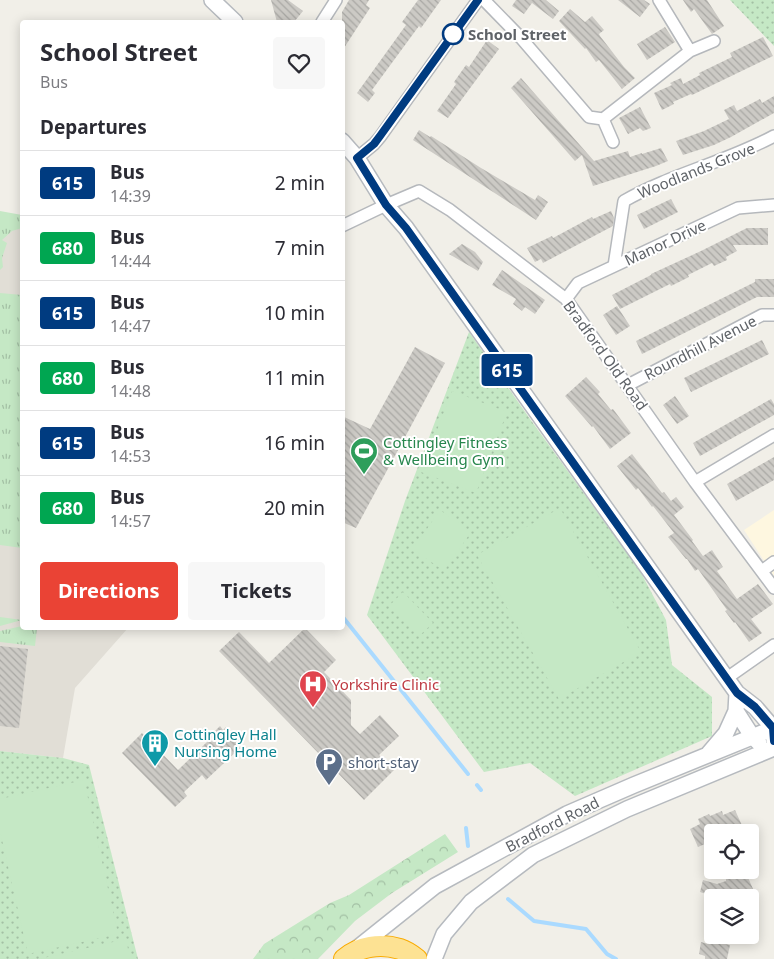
<!DOCTYPE html>
<html lang="en">
<head>
<meta charset="utf-8">
<style>
  body { margin:0; font-family:"Noto Sans",sans-serif; background:#f7f7f7; color:#2b2b33; height:100vh; display:flex; flex-direction:column; font-size:19px; white-space:nowrap }
  * { box-sizing:border-box; margin:0 }
  p { font-size:16px; color:#7c7c81 }
  .icon { flex:none; width:28px; height:28px; fill:none; stroke:currentColor; stroke-width:2; stroke-linecap:round; stroke-linejoin:round }
  .map { position:relative; flex:1; overflow:hidden }
  .drawer { position:absolute; left:20px; top:20px; width:325px; height:610px; display:flex; flex-direction:column; background:#fff; border-radius:5px; box-shadow:0 2px 12px #0003 }
  .drawer>* { flex:none }
  .badge { padding:0 10px; border-radius:4px; font-size:18px; line-height:32px }
  .fabs { position:absolute; left:704px; top:824px; display:grid; gap:10px }
  .fabs a { display:grid; place-items:center; width:55px; height:55px; border-radius:5px; background:#fff; box-shadow:0 2px 12px #0003; font-size:25px }
  .map>.badge { position:absolute; translate:-50% -50%; box-shadow:0 0 0 2px #fff }
  h2 { padding:0 20px; font-size:19px; line-height:45px }
  .round { display:grid; place-items:center; flex:none; width:52px; height:52px; border-radius:5px; background:#f7f7f7 }
  .head { display:flex; align-items:center; justify-content:space-between; height:85px; padding:0 20px }
  h1 { font-size:24px; font-weight:700; line-height:38px }
  .button { display:flex; gap:10px; margin-top:auto; padding:10px 20px }
  .button a { flex:1; height:58px; border-radius:5px; background:#ea4335; color:#fff; font-size:20px; font-weight:700; line-height:58px; text-align:center }
  .button a+a { background:#f7f7f7; color:#2b2b33 }
  ul { padding:0; list-style:none }
  li { display:flex; align-items:center; gap:15px; height:65px; padding:0 20px; border-top:1px solid #e1e1e2 }
  li div { flex:1 }
  li b { display:block; font-size:19px }
  li em { font-style:normal }
  li .badge { min-width:55px; font-weight:700; text-align:center }
  .map>svg:first-child { display:block }
</style>
</head>
<body>
<div class="map">
<svg width="774" height="959" viewBox="0 0 774 959">
  <defs>
    <pattern id="grass-tufts" width="24" height="20" patternUnits="userSpaceOnUse" patternTransform="scale(1.25)"><rect width="24" height="20" fill="#c5e8c5"/><path d="M3 7l-1-3M5 7V3M7 7l1-3M15 17l-1-3M17 17v-4M19 17l1-3" fill="none" stroke="#a3c0a4"/></pattern>
    <pattern id="forest-crowns" width="20" height="18" patternUnits="userSpaceOnUse" patternTransform="scale(1.25)"><rect width="20" height="18" fill="#c5e8c5"/><path d="M2 6a3 3 0 1 1 6 0M12 15a3 3 0 1 1 6 0" fill="none" stroke="#a3c0a4"/></pattern>
    <pattern id="park-dots" width="8" height="8" patternUnits="userSpaceOnUse" patternTransform="scale(1.25)"><rect width="8" height="8" fill="#c5e8c5"/><path d="M2 2h.1M6 6h.1" fill="none" stroke="#a3c0a4" stroke-width="1.8" stroke-linecap="round"/></pattern>
    <pattern id="building-back-hatch" width="6" height="6" patternUnits="userSpaceOnUse" patternTransform="scale(1.25)"><rect width="6" height="6" fill="#cccac5"/><path d="M-1 5l2 2M0 0l6 6M5-1l2 2" fill="none" stroke="#a9a8a4"/></pattern>
  </defs>
  <rect width="100%" height="100%" fill="#f1efe8"/>
  <path fill="#fef7e0" d="M774,510V576L744,530Z"/>
  <path fill="#e1ded6" d="M0,223L22,227V628H128L75,688L63,758L0,751Z"/>
  <path fill="url(#grass-tufts)" d="M0,211L22,215V228L12,231L2,240L7,243L2,258L3,267L0,270Z
    M0,293L22,295V548L0,545Z
    M0,617L22,620L0,626Z
    M22,626V628H37L35,646L0,642V631Z"/>
  <path fill="url(#forest-crowns)" d="M445,834L458,852L392,893L355,921L318,959H253L264,944L330,903L349,895Z"/>
  <path fill="url(#park-dots)" d="M730,0H774V46Z
    M469,332L530,419L640,571L666,620L672,665L712,697V736L575,796L530,763L484,772L367,615L405,501Z
    M0,751L63,758L89,765L138,959H0Z"/>
  <path fill="#c5e8c5" d="M452,391L507,412L476,493L421,472Z
    M560,508L641,652L559,699L477,555Z
    M440,510L471,532L444,571L413,549Z
    M403,592L433,623L419,636L389,606Z
    M84,780L118,934L28,954L0,831V799Z
    M126,939L130,959H39Z"/>
  <g fill="none" stroke-linecap="round" stroke-linejoin="round">
    <path stroke="#aadaff" stroke-width="4" d="M342,616L468,774
      M477,785L481,790
      M466,828L468,846
      M508,899L534,921L586,929L607,954L616,959"/>
  </g>
  <path fill="url(#building-back-hatch)" d="M271,0H288L303,11L294,22H277Z
    M349,0H369L366,5L370,8L342,51V12Z
    M418,0H441L421,28L419,26L372,90L375,93L368,102L357,93L406,25L402,22Z
    M516,0H546L559,11L553,19L532,3L524,14L512,6Z
    M618,0H644L650,4L640,17Z
    M683,0H707L724,26L712,34L694,9L691,12Z
    M570,9L585,22L592,16L604,30L599,34L600,36L624,67L635,78L622,89L599,60L596,62L586,48L585,49L559,21Z
    M665,27L675,42L647,60L637,44Z
    M763,37L773,56L692,95L691,94L673,102L674,104L662,110L654,93L672,85L670,83L681,78L683,84L700,75L699,73L732,57L730,53Z
    M487,40L499,49L448,118L437,111L456,84L454,82L466,65L469,67Z
    M521,78L594,161L628,151L630,157L642,153V154L661,148L668,161L656,166L593,186L582,155L575,161L511,88Z
    M774,96V113L731,137L714,145L683,155L676,141L704,131L729,119L724,110L734,105L737,111L760,99L762,103Z
    M640,107L651,128L643,131L640,128L628,134L619,118Z
    M419,130L430,137L431,136L481,168L535,200L538,195L548,202L536,220L413,140Z
    M671,199L678,212L644,229L637,215Z
    M611,211L614,218L613,226L543,263L541,259L535,262L527,248L552,236L553,238L592,217L593,219Z
    M747,228H768V245H733L737,251L726,257L727,260L714,266L712,263L688,275L689,277L671,286L670,284L620,309L612,295L651,275V274L701,251Z
    M462,244L475,252L483,262L478,271L449,254Z
    M502,270L545,300L535,314L525,307L522,311L513,304L516,299L492,285Z
    M755,279H774V297H757L642,354L636,341L755,282Z
    M617,306L630,326L616,335L603,315Z
    M762,340L769,354L691,392L684,378Z
    M415,347L445,363L356,528L342,522V416L370,429Z
    M586,377L600,392L598,394L611,410L613,409L631,433L610,449L593,426L592,427L565,396Z
    M675,396L689,416L677,424L663,405Z
    M771,399L774,404V415L700,456L693,443Z
    M632,454L662,493L664,492L671,501L676,497L684,507L674,515L693,540L692,541L703,556L712,550L723,567L717,571L737,599L758,584L773,604L751,619L762,633L749,642L735,622L734,623L725,611L727,610L698,569L695,571L687,559H686L668,537L674,533L653,506L652,507L638,488L636,490L617,466Z
    M774,457V480L736,501L727,484Z
    M305,628L336,660L324,672L351,700V725L360,734L380,715L399,736L379,755L394,770L364,800L219,651L239,632L269,663Z
    M0,646L28,649L19,728L0,726Z
    M220,726L223,730L226,727L239,741L236,744L240,748L206,780L202,775L184,792L187,796L175,807L122,753L142,733L178,770L207,742L205,741Z
    M735,810L745,832H712V841L698,847L690,829L700,824L698,819L709,814L710,816L722,811L723,815Z
    M735,873L737,877L746,873L757,898H746L744,894L736,898H718L700,892L703,880L717,884L726,881V877Z
    M709,936L721,939L720,943L730,945L727,959H705V956L699,954L701,942L708,944Z"/>
  <g fill="none" stroke-linecap="round" stroke-linejoin="round">
    <g stroke="#b5b8bc" stroke-width="14">
      <path id="street" d="M484,0L521,38L589,117L603,119L690,51L659,0
        M322,22L336,0
        M690,51L714,41
        M603,119L613,142
        M357,158L374,144L380,137L478,0
        M342,226L386,205L419,191L450,210L566,299L695,482L774,588
        M614,266L624,201C671,174 726,162 774,136
        M566,299L578,283L738,208L774,205
        M628,385L762,315H774
        M695,482L774,435
        M762,571L774,562
        M727,678L774,645"/>
    </g>
    <g stroke="#b6babf" stroke-width="18">
      <path id="secondary" d="M212,0L235,22
        M342,141L357,158L386,205L406,228L737,693L755,707L773,728L774,741
        M736,711L752,736L759,743
        M709,753L726,733L736,711L737,693
        M355,950L435,886L567,814L634,785L774,728
        M434,959L444,934L471,902L533,855L627,809L774,748"/>
    </g>
    <g stroke="#f9ab00" stroke-width="22">
      <path id="highway" d="M344,959C359,946 381,943 400,949C406,951 412,955 417,959"/>
    </g>
    <use href="#street" stroke="#fff" stroke-width="11"/>
    <use href="#secondary" stroke="#fff" stroke-width="15"/>
    <use href="#highway" stroke="#fde293" stroke-width="20"/>
  </g>
  <g fill="none" stroke-linecap="round" stroke-linejoin="round">
    <g stroke="#fff" stroke-width="11">
      <path id="line" d="M478,0L380,136L374,144L357,158L386,205L406,228L737,693L755,707L773,728L774,741"/>
    </g>
    <use href="#line" stroke="#003b80" stroke-width="8"/>
  </g>
  <defs>
    <g id="stadium-pin" transform="scale(1.4375)"><path d="M0 17L-7.5 6A9.5 9.5 0 1 1 7.5 6Z" fill="#2e9e5b" stroke="#fff"/><path d="M0-5a6.5 5 0 1 0 0 10a6.5 5 0 1 0 0-10ZM-3.5-1.8h7v3.6h-7Z" fill="#fff"/></g>
    <g id="hospital-pin" transform="scale(1.4375)"><path d="M0 17L-7.5 6A9.5 9.5 0 1 1 7.5 6Z" fill="#e0444e" stroke="#fff"/><path d="M-5-5h3v3.5h4V-5h3V5h-3V1.5h-4V5h-3Z" fill="#fff"/></g>
    <g id="building-pin" transform="scale(1.4375)"><path d="M0 17L-7.5 6A9.5 9.5 0 1 1 7.5 6Z" fill="#0f9aa8" stroke="#fff"/><path d="M-4-6H4V6H1V3H-1V6H-4ZM-2.5-4.3h1.7v1.8h-1.7ZM.8-4.3h1.7v1.8H.8ZM-2.5-1h1.7V.8h-1.7ZM.8-1h1.7V.8H.8Z" fill="#fff"/></g>
    <g id="parking-pin" transform="scale(1.4375)"><path d="M0 17L-7.5 6A9.5 9.5 0 1 1 7.5 6Z" fill="#5c6f8a" stroke="#fff"/><path d="M-3.5-5.5H1a3.5 3.5 0 0 1 0 7H-1V5.5H-3.5ZM-1-3.4V-.6H.8a1.4 1.4 0 0 0 0-2.8Z" fill="#fff"/></g>
  </defs>
  <g fill-rule="evenodd">
    <use href="#stadium-pin" x="364" y="451"/>
    <use href="#hospital-pin" x="313" y="684"/>
    <use href="#building-pin" x="155" y="743"/>
    <use href="#parking-pin" x="329" y="762"/>
  </g>
  <circle fill="#fff" stroke="#003b80" stroke-width="2.5" cx="453" cy="34" r="10"/>
  <g text-anchor="middle" dominant-baseline="central" stroke-width="4" stroke-linejoin="round" paint-order="stroke">
    <g font-size="15" font-weight="bold" fill="#5f6368" stroke="#fff" text-anchor="start">
      <text x="468" y="34">School Street</text>
    </g>
    <g font-size="15" fill="#5f6368" stroke="#fff">
      <text transform="translate(696 170) rotate(-22)">Woodlands Grove</text>
      <text transform="translate(665 242) rotate(-25)">Manor Drive</text>
      <text transform="translate(700 347) rotate(-27)">Roundhill Avenue</text>
      <text transform="translate(606 355) rotate(54)">Bradford Old Road</text>
      <text transform="translate(552 824) rotate(-27)">Bradford Road</text>
    </g>
    <g font-size="15" fill="#27864d" stroke="#fff" text-anchor="start">
      <text x="383" y="442">Cottingley Fitness<tspan x="383" dy="17">&amp; Wellbeing Gym</tspan></text>
    </g>
    <g font-size="15" fill="#be3a42" stroke="#fff" text-anchor="start">
      <text x="332" y="684">Yorkshire Clinic</text>
    </g>
    <g font-size="15" fill="#0d838f" stroke="#fff" text-anchor="start">
      <text x="174" y="734">Cottingley Hall<tspan x="174" dy="17">Nursing Home</tspan></text>
    </g>
    <g font-size="15" fill="#4e5e75" stroke="#fff" text-anchor="start">
      <text x="348" y="762">short-stay</text>
    </g>
  </g>
</svg>
<div class="fabs">
<a><svg class="icon" aria-label="locate" viewBox="0 0 24 24"><circle cx="12" cy="12" r="6"/><path d="M12 2v4M12 18v4M2 12h4M18 12h4"/></svg></a>
<a><svg class="icon" aria-label="layers" viewBox="0 0 24 24"><path d="M12 4l9 5-9 5-9-5zM3 14l9 5 9-5"/></svg></a>
</div>
<b class="badge" style="left:507px;top:370px;background:#003b80;color:#fff">615</b>
<section class="drawer">
<div class="head"><div><h1>School Street</h1><p>Bus</p></div><a class="round"><svg class="icon" aria-label="heart" viewBox="0 0 24 24"><path d="M12 20l-8-8c-3-5 5-10 8-4 3-6 11-1 8 4z"/></svg></a></div>
<h2>Departures</h2>
<ul>
<li><span class="badge" style="background:#003b80;color:#fff">615</span><div><b>Bus</b><p>14:39</p></div><em>2 min</em></li>
<li><span class="badge" style="background:#00a651;color:#fff">680</span><div><b>Bus</b><p>14:44</p></div><em>7 min</em></li>
<li><span class="badge" style="background:#003b80;color:#fff">615</span><div><b>Bus</b><p>14:47</p></div><em>10 min</em></li>
<li><span class="badge" style="background:#00a651;color:#fff">680</span><div><b>Bus</b><p>14:48</p></div><em>11 min</em></li>
<li><span class="badge" style="background:#003b80;color:#fff">615</span><div><b>Bus</b><p>14:53</p></div><em>16 min</em></li>
<li><span class="badge" style="background:#00a651;color:#fff">680</span><div><b>Bus</b><p>14:57</p></div><em>20 min</em></li>
</ul>
<div class="button"><a>Directions</a><a>Tickets</a></div>
</section>
</div>
</body>
</html>
